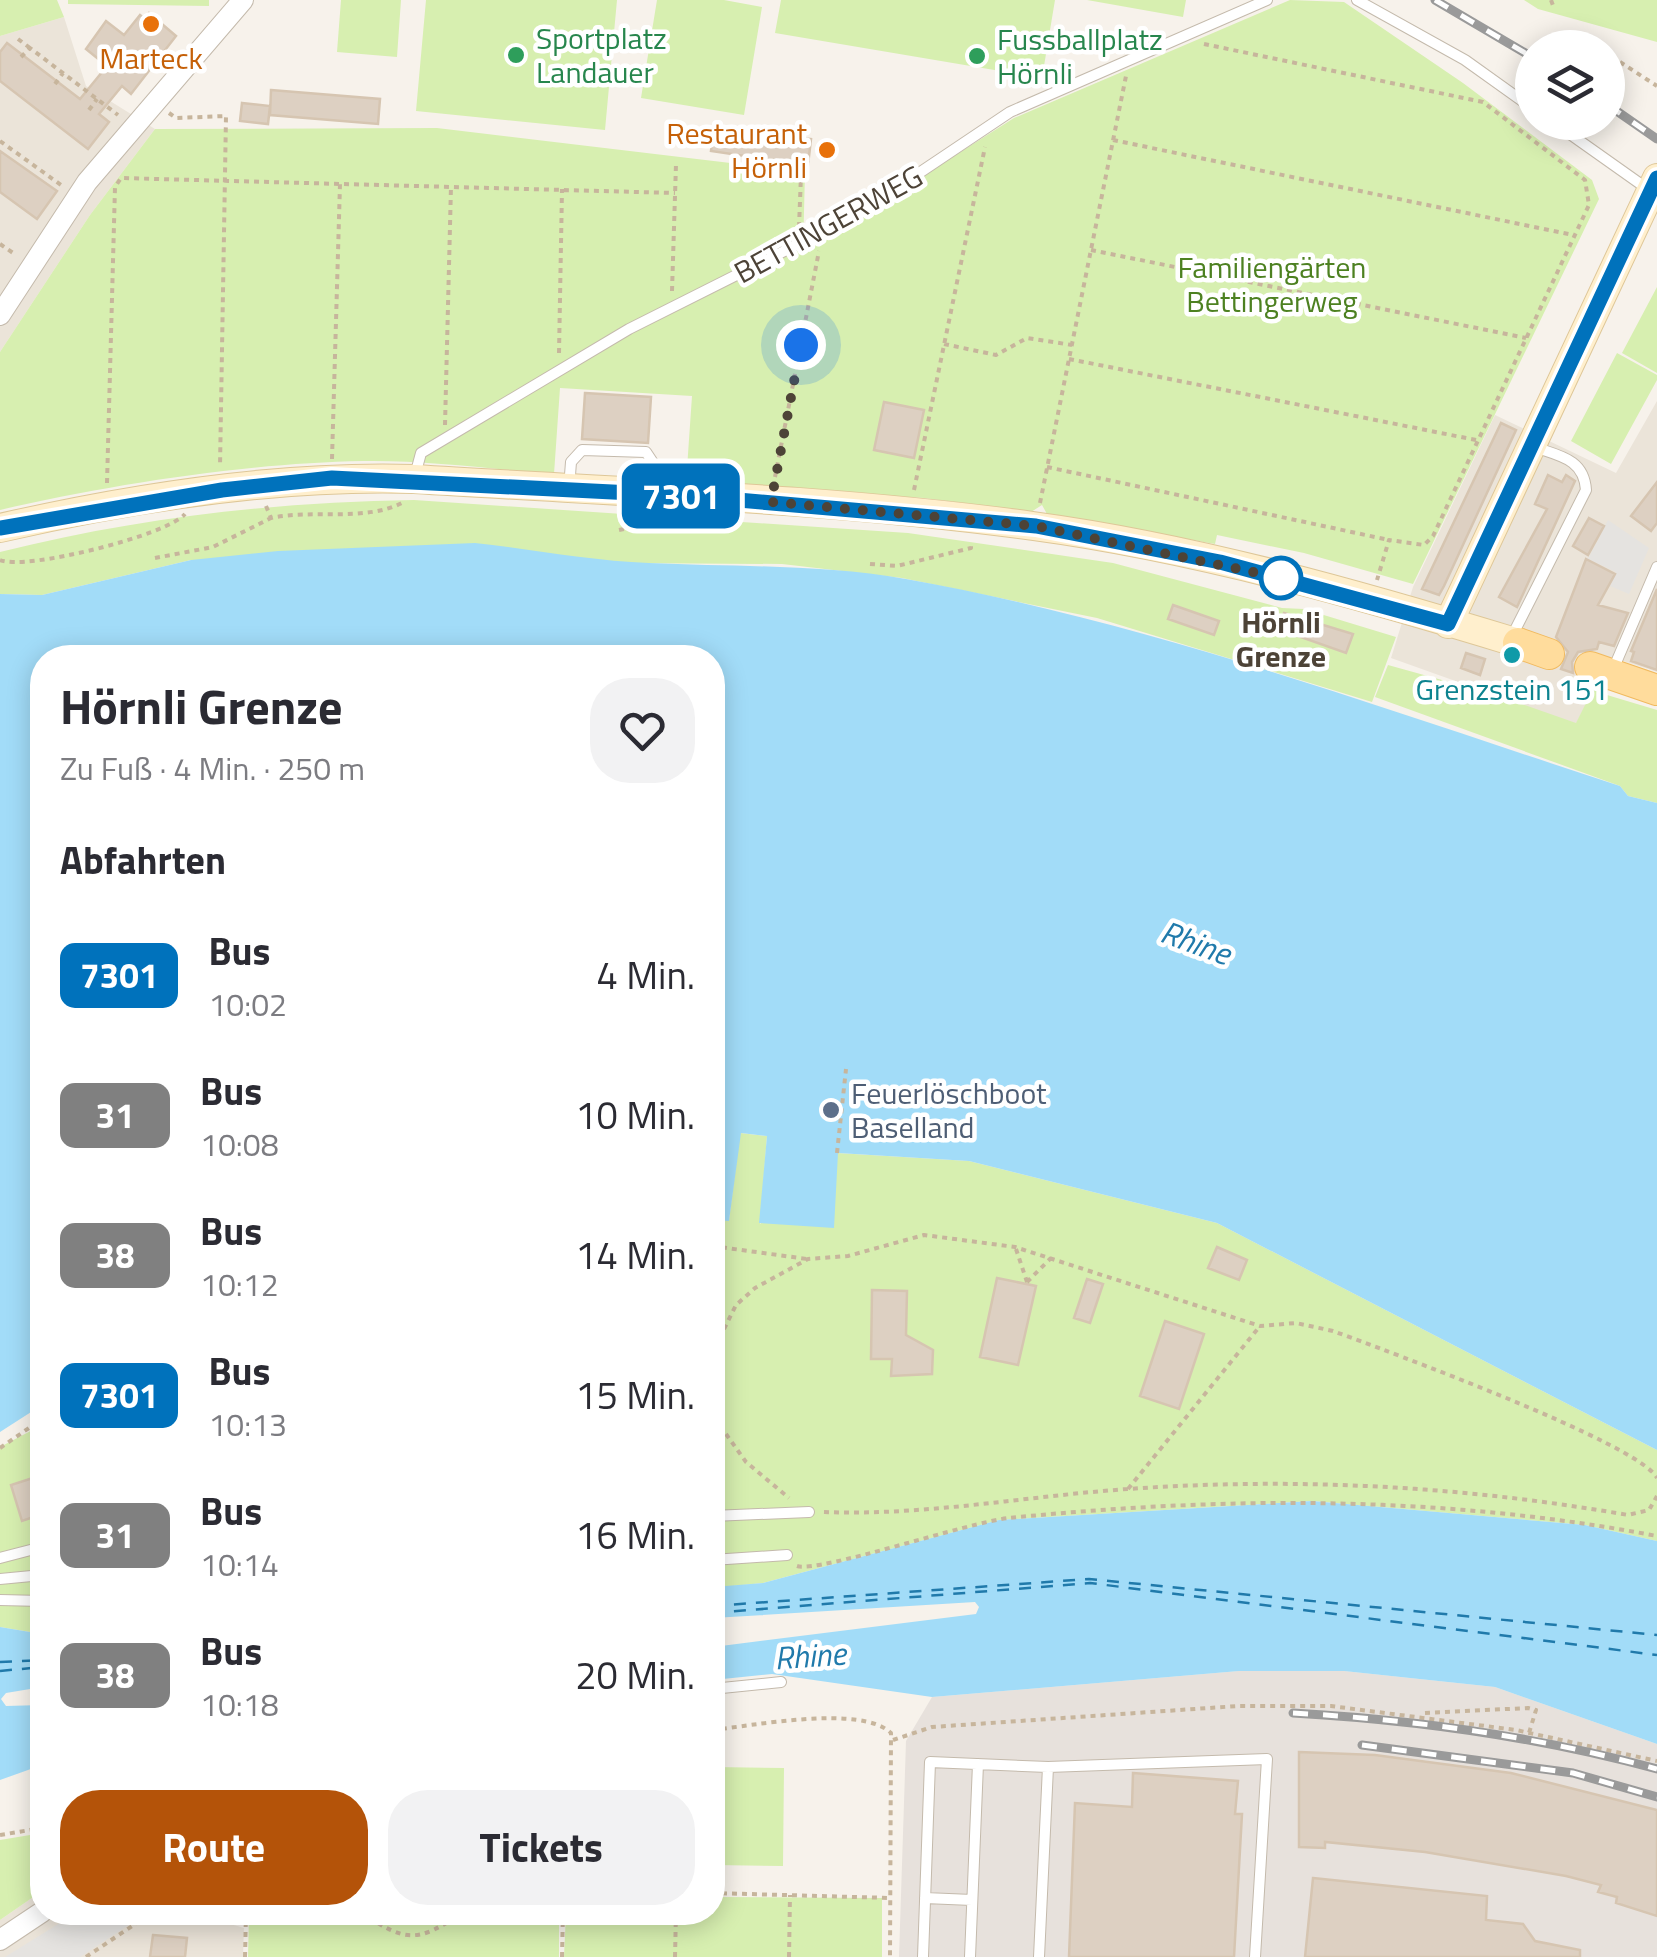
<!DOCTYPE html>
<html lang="de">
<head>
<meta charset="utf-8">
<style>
  body { margin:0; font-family:"Titillium Web",sans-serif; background:#f2f2f3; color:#2b2b33; height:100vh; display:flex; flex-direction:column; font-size:38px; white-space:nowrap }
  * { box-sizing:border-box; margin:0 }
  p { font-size:32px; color:#7c7c81 }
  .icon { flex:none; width:55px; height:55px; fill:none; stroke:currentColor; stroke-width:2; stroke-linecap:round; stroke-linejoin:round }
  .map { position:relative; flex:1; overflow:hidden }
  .side { position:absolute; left:30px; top:645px; width:695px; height:1280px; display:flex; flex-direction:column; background:#fff; border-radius:40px; box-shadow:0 5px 25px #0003 }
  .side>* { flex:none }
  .badge { padding:0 20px; border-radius:15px; font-size:35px; line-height:65px }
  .fabs { position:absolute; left:1515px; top:30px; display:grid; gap:20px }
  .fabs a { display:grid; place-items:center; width:110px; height:110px; border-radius:50%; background:#fff; box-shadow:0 5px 25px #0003; font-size:50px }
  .you { position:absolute; width:50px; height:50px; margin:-25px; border:8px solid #fff; border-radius:50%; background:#1a73e8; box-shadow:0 0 0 15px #1a73e833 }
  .map>.badge { position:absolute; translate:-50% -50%; box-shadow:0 0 0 5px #fff }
  h2 { padding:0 30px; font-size:38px; line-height:90px }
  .round { display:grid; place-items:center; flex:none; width:105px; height:105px; border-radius:40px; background:#f2f2f3 }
  .summary { display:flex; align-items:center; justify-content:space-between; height:170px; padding:0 30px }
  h1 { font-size:48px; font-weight:700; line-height:75px }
  .cta { display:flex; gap:20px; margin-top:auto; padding:20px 30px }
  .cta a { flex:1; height:115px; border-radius:40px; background:#b45309; color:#fff; font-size:40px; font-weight:700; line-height:115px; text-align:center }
  .cta a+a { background:#f2f2f3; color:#2b2b33 }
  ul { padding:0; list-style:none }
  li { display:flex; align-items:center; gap:30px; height:140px; padding:0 30px }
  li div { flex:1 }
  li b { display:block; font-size:38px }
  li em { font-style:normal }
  li .badge { min-width:110px; font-weight:700; text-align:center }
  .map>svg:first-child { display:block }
</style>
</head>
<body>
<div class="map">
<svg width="1657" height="1957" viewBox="0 0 1657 1957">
  <rect width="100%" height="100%" fill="#f7f2eb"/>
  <path fill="#ebe4d9" d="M64,17L86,86L155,129L90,215L0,352V36Z
    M1657,401V672L1611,657L1576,724L1391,658L1413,587L1495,415L1616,473Z
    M42,1891V1912L193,1913L244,1928L243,1957H0V1920Z"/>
  <path fill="#e7e1dc" d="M1239,1671H1344L1495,1687L1657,1744V1957H899L906,1741L932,1697Z"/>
  <path fill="#d7efb0" d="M0,0H57L64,17L0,36Z
    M68,0H209V6L68,4Z
    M341,0H401L397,57L337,52Z
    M426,0H617L605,130L416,111Z
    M657,0H724L762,7L744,115L641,98Z
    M781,0H1055L1042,78L775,33Z
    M1087,0H1186L1183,17Z
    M1290,0L1344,2L1463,83L1592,180L1599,199L1413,584L1304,553L1217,535L1215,544L1047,514L1042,505L1031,512L924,498L686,483L692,396L560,388L554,474C491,469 426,460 363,461C249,463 112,484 0,510V352L90,215L155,129L437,128L805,172L803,252L1014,118Z
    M1524,0H1657V42L1538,9Z
    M1657,287V373L1622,353Z
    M1617,353L1657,375V380L1611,464L1571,441Z
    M414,500L908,533L1113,563L1282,608L1304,609L1396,637L1372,702L1097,618L902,578L782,564L191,560L42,595L0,594V552C136,518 274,502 414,500Z
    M1388,665L1496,695L1576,723L1602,671L1611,675L1607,695L1657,710V803L1628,796L1620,786L1375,697Z
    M740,1133L767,1136L760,1224L837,1153L969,1161L1217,1223L1657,1450V1541L1585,1525L1312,1501L999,1520L763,1583L713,1588L712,1220H729Z
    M42,1425V1634L0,1627V1447Z
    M713,1767L784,1768L783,1866L713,1865Z
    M42,1833V1891L0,1920V1840Z
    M713,1897L882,1898V1957H564L566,1913L712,1912Z
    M249,1913H559V1957H248Z"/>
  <path fill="#e5e3e0" d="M1608,520L1649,548L1629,594L1610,586L1616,572L1588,559Z
    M76,1913H147L80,1957H5Z"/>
  <path fill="#a2dcf8" d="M475,543C532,549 591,561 649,563C735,567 820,564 906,579C1151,623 1384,709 1620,786L1628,796L1657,803V1450L1217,1223L969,1161L838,1153L834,1228L759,1223L767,1136L741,1133L729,1221L713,1220L712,658H42V1405L0,1432V594L42,595L191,560L278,551Z
    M1312,1501L1585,1525L1657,1541V1744L1495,1687L1344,1671H1239L932,1697L772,1674L713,1680V1647L976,1614L979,1607L975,1602L713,1618V1587L763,1583L999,1520Z
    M0,1627L42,1634V1687L6,1693L1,1699L6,1706L42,1705V1765L0,1780Z"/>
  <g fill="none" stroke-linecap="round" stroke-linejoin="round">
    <path stroke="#207aab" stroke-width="2.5" stroke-dasharray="12 10" stroke-linecap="butt" d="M712,1606L1089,1579L1657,1635
      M712,1613L1090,1583L1657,1655
      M0,1662L42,1660
      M0,1671L42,1667"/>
  </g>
  <path fill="#ddd0c2" stroke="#d6c5b1" stroke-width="2.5" d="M149,13L176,36L131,94L122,86L99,114L109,122L88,149L0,81V52L7,43L80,99L107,66L86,49L106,21L124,35L140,15L145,19Z
    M271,90L380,99L378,124L270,115Z
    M242,103L270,106L268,124L240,121Z
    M714,126L811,139L808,165L711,151Z
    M0,151L57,191L37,219L0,192Z
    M585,393L651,397L648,443L582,439Z
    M884,402L924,410L914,458L874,450Z
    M1501,423L1516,430L1444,586L1439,595L1422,589Z
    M1548,475L1562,482L1566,475L1575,481L1517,607L1499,597L1547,509L1535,504Z
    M1657,482V523L1651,531L1631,516Z
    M1589,518L1604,526L1588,555L1573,546Z
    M1586,559L1615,574L1598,605L1628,613L1614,646L1599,642L1597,649L1578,652L1572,662L1573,673L1561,669L1568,652L1556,637Z
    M1657,589V670L1631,661L1634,652L1631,651Z
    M1173,605L1219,621L1214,635L1168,619Z
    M1284,613L1353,634L1346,653L1278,629Z
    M1466,653L1485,659L1480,675L1461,668Z
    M1217,1247L1247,1260L1239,1280L1208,1268Z
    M997,1278L1036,1286L1018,1365L980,1357Z
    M1087,1279L1103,1284L1090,1323L1074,1318Z
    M872,1290L907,1291L906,1335L933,1350L932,1374L891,1376L892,1359H871Z
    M1165,1321L1204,1334L1179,1409L1140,1396Z
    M42,1475V1514L22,1521L11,1485Z
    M1299,1752L1375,1755L1511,1773L1657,1810V1916L1616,1903L1617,1897L1598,1892L1601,1885L1566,1876L1425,1852L1325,1842V1848L1299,1847Z
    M1133,1773L1238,1781L1235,1814H1242L1234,1957H1069L1075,1803L1132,1807Z
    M1313,1878L1487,1896L1486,1920L1523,1924L1535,1941L1580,1950V1957H1305Z
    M153,1935L187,1938L185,1957H150Z"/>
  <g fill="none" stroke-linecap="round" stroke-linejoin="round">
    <g stroke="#c4baac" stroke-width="12">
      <path id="lane" d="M1357,0L1465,60L1532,108
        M1553,122L1649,190
        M414,479L421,453L629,329L858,214L1010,112L1267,0
        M569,488L571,462L582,450L646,452L654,464L652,490
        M1510,640L1586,490C1584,459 1560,456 1534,447
        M1612,672L1657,567
        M712,1337L717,1347V1421L712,1429
        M712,1516L809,1512
        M0,1558L42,1547
        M712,1560L787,1555
        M0,1579L42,1575
        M0,1600L42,1601
        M712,1689L781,1682
        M925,1898L972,1900
        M923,1957L930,1762L1048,1767L1267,1759L1255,1957
        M970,1957L978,1764
        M1039,1957L1048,1767"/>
    </g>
    <g stroke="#c4baac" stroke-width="22">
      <path id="street" d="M0,315L87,182L243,0
        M0,1940L42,1912"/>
    </g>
    <g stroke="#dec798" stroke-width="30">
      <path id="secondary" d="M0,528C135,497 276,475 414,479C620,492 828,498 1033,526C1196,548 1361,595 1518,643
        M1448,624L1657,178"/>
    </g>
    <g stroke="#f1ba5f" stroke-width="32">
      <path id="primary" d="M1518,643L1549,654
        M1590,667L1657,690"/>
    </g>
    <path stroke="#c7b59c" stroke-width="4" stroke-dasharray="5 5" stroke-linecap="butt" d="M1551,0L1554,8
      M18,39L30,48
      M1204,44L1483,102L1585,180L1589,205L1433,536L1424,545L1389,540L1377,580
      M21,57L30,48L118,115
      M1620,62L1657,86
      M55,84L63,73
      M89,110L97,99
      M169,113L176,118L226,116L220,467
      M1113,140L1573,235
      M0,141L61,185
      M799,227L801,175
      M0,244L16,255
      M1091,250L1526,338
      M672,291L676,164
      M944,344L996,355L1027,338L1072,345
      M559,353L562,189
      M1069,359L1476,440
      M445,425L451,186
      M332,459L340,184
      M1047,467L1389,540
      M775,477L819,251
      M107,483L115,187L121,178L675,193
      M914,490L985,147
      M1040,503L1126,76
      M266,506L271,518C312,509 364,522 402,503
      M619,530L649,524L652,515
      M155,558L213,547L271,518
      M0,560C26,571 168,535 185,514
      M870,564L897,566L971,548V543
      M837,1153L846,1069
      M712,1246L807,1259
      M1016,1249L1027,1282
      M1027,1282L1051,1258
      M724,1329L736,1305L755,1288L808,1259L848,1256L924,1235L1015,1247L1260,1326L1296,1323L1333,1331C1384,1350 1639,1443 1657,1478
      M726,1434L746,1462L789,1498
      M0,1448L42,1419
      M1128,1489L1260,1326
      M824,1512C925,1516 1027,1496 1128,1489C1296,1477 1462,1486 1628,1515L1649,1510L1657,1496
      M797,1566C819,1573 969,1522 1009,1518C1227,1496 1442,1495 1657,1536
      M1425,1713L1528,1708L1536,1710L1529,1733
      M712,1730C752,1726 861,1704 891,1733L890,1957
      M893,1740L932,1727L1238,1706H1331L1516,1730L1657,1761
      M0,1835L42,1828
      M712,1893L891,1898
      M361,1912C406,1943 418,1943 463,1912
      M86,1957L153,1912
      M245,1957L246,1912
      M562,1957L563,1912
      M675,1957L676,1912
      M789,1957L790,1895"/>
    <use href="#lane" stroke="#fff" stroke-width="10"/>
    <use href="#street" stroke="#fff" stroke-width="20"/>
    <use href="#secondary" stroke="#ffefcd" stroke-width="28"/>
    <use href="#primary" stroke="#ffdc9c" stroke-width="30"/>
    <g stroke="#9a9a9a" stroke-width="9">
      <path id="rail" d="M1435,0L1532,57
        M1608,105L1657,139
        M1293,1713C1418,1720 1536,1736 1657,1769
        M1362,1745L1573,1773L1657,1797"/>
    </g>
    <use href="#rail" stroke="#fff" stroke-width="5" stroke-dasharray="15" stroke-linecap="butt"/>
  </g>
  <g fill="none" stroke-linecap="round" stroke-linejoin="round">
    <g stroke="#fff" stroke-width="22">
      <path id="line" d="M0,528L222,490L332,478L692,496L1036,526L1220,562L1448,624L1657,178"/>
    </g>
    <use href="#line" stroke="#0072bc" stroke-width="15"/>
    <path stroke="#4d4337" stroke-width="10" stroke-dasharray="0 18" d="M801,345L771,502L1036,526L1281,578"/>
  </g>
  <g fill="#e8710a" stroke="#fff" stroke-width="4">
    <circle cx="151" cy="24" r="10"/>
    <circle cx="827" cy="150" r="10"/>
  </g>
  <g fill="#2e9e5b" stroke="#fff" stroke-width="4">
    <circle cx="516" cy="55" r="10"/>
    <circle cx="977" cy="56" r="10"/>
  </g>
  <circle fill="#fff" stroke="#0072bc" stroke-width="5" cx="1281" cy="578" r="20"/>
  <circle fill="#0f9aa8" stroke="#fff" stroke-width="4" cx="1512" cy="655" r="10"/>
  <circle fill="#5c6f8a" stroke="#fff" stroke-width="4" cx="831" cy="1110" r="10"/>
  <g text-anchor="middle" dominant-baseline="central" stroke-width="9" stroke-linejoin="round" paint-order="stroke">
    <g font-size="30" fill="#27864d" stroke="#fff" text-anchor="start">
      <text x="536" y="38">Sportplatz<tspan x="536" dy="34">Landauer</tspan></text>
      <text x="997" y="39">Fussballplatz<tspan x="997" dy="34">Hörnli</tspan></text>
    </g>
    <g font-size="30" fill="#c56008" stroke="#fff">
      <text x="151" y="58">Marteck</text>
      <text x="807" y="133" text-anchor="end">Restaurant<tspan x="807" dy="34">Hörnli</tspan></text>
    </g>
    <g font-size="30" fill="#4d4337" stroke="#fff">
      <text transform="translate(828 224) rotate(-29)">BETTINGERWEG</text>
    </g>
    <g font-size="30" fill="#4d8121" stroke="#fff">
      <text x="1272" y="267">Familiengärten<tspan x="1272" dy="34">Bettingerweg</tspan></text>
    </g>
    <g font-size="30" font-weight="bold" fill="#4d4337" stroke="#fff">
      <text x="1281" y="622">Hörnli<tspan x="1281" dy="34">Grenze</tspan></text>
    </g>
    <g font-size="30" fill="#0d838f" stroke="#fff">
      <text x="1512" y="689">Grenzstein 151</text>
    </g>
    <g font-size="30" fill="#4e5e75" stroke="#fff" text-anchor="start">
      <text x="851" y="1093">Feuerlöschboot<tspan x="851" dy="34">Baselland</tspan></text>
    </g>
    <g font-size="32" font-style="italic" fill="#207aab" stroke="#fff">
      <text transform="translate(1196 942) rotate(20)">Rhine</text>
      <text transform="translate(810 1655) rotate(-4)">Rhine</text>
    </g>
  </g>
</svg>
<div class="fabs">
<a><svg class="icon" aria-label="layers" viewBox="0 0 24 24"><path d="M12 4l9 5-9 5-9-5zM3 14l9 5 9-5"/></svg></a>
</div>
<div class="you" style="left:801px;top:345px"></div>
<b class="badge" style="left:681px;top:496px;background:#0072bc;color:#fff">7301</b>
<section class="side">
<div class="summary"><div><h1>Hörnli Grenze</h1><p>Zu Fuß · 4 Min. · 250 m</p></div><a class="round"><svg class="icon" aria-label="heart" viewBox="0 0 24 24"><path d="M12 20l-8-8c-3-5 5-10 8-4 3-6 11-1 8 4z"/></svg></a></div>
<h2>Abfahrten</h2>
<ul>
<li><span class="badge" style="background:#0072bc;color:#fff">7301</span><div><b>Bus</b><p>10:02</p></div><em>4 Min.</em></li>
<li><span class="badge" style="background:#808080;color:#fff">31</span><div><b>Bus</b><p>10:08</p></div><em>10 Min.</em></li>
<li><span class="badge" style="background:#808080;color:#fff">38</span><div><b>Bus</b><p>10:12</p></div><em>14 Min.</em></li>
<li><span class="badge" style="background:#0072bc;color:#fff">7301</span><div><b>Bus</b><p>10:13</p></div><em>15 Min.</em></li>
<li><span class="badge" style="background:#808080;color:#fff">31</span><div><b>Bus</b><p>10:14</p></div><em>16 Min.</em></li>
<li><span class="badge" style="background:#808080;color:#fff">38</span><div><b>Bus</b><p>10:18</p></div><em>20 Min.</em></li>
</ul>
<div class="cta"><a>Route</a><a>Tickets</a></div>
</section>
</div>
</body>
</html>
